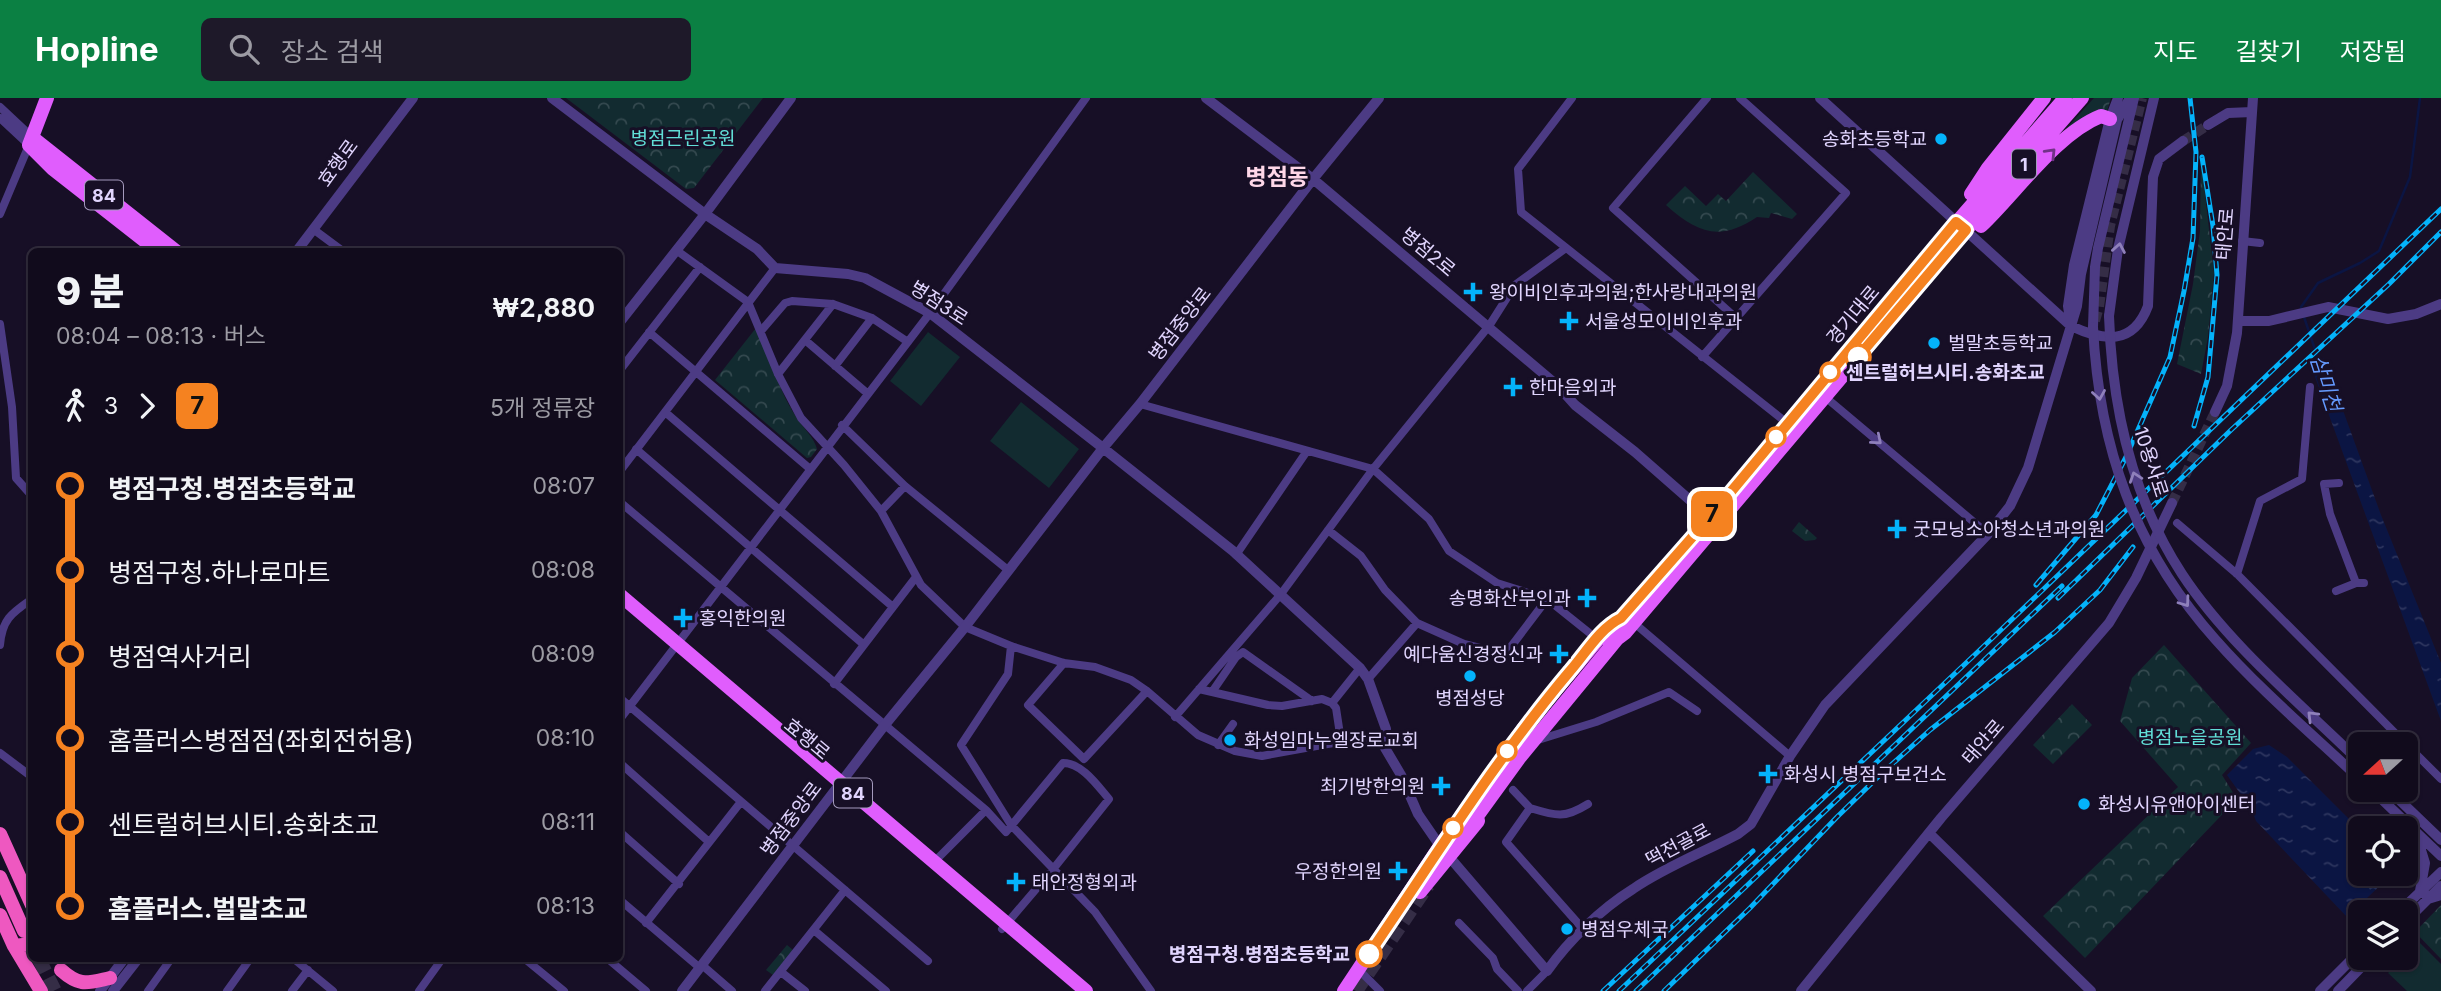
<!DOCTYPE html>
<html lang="ko">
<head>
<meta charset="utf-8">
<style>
  body { margin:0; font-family:Inter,"Noto Sans KR",sans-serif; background:#1e1929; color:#f1f3f6; height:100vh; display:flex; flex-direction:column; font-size:26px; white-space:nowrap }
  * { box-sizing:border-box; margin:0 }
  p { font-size:23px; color:#9c9ba3 }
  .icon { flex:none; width:38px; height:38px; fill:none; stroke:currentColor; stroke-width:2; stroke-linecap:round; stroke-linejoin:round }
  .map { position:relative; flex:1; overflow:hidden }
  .panel { position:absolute; left:28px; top:150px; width:595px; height:714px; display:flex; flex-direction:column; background:#110b1c; border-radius:10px; box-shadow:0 2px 5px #0004,0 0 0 2px #302b3b }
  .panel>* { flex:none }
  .badge { padding:0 14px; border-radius:10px; font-size:24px; line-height:46px }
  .needle { width:46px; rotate:249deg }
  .buttons { position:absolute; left:2348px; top:634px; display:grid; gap:14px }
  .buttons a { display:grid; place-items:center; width:70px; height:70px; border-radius:10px; background:#110b1c; box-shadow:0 2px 5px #0004,0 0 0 2px #302b3b; font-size:35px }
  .map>.badge { position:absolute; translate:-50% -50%; box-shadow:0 0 0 4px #fff }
  .legs { display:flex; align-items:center; gap:10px; height:77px; padding:0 28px; font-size:23px }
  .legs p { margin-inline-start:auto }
  .head { display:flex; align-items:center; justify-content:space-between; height:119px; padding:0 28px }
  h1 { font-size:38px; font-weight:800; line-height:52px }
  ul { padding:0 28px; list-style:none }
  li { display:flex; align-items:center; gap:24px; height:84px; font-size:26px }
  li i { display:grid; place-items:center; width:10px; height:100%; margin:0 9px; background:currentColor }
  li i::after { content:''; width:18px; height:18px; margin:-9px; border:5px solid; border-radius:50%; background:#110b1c }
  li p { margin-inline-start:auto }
  li:first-child i { background:linear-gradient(#0000 50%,currentColor 0) }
  li:last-child i { background:linear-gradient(currentColor 50%,#0000 0) }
  header { display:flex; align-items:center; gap:42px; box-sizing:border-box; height:98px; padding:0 35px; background:#0b8043; color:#fff }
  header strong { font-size:33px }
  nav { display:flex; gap:38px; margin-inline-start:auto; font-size:24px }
  .search { width:490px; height:63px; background:#1e1929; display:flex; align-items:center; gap:18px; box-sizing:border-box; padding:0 24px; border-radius:10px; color:#9c9ba3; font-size:26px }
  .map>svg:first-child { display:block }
</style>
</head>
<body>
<header>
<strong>Hopline</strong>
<div class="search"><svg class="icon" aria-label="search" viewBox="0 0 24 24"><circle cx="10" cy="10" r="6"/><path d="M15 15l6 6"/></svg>장소 검색</div>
<nav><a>지도</a><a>길찾기</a><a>저장됨</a></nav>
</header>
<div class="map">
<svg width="2441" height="893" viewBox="0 0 2441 893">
  <defs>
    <pattern id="forest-crowns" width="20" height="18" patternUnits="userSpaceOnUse" patternTransform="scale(1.75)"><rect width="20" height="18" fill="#122b30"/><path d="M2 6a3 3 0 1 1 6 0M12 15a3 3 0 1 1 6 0" fill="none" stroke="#34494f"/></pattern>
    <pattern id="water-ripples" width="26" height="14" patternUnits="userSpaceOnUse" patternTransform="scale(1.75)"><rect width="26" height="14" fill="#0b1543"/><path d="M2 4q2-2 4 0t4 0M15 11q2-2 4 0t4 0" fill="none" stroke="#2e365f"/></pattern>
  </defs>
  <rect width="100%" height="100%" fill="#170f26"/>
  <path fill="#122b30" d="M928,234L960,259L921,308L890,283Z
    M1021,304L1079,351L1049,390L990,343Z
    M2419,844L2441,866V893H2407L2388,875Z"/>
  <path fill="url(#forest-crowns)" d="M566,0H763L694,90L686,91Z
    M2094,0H2111L2107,13L2055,43Z
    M2201,61L2214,175L2208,239L2201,276L2177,266L2193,186L2200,133Z
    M1753,74L1797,116L1792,121L1771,115L1769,120L1757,119C1720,144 1697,135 1666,107L1685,88L1706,108L1718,96L1726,103Z
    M756,230L759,232C770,261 779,293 796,319C803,330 814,339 817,351L811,359L807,360L715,282Z
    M1799,424L1817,440L1815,442L1805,443L1792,433Z
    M2164,547L2251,645L2222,677L2237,701L2085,860L2043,818L2178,689L2120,623L2132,580Z
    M2072,606L2092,627L2053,666L2033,647Z
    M2441,807V861L2415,834Z
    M787,847L793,852L773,877L766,872Z"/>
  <path fill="url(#water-ripples)" d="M2324,260L2381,417L2441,565V623L2311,268Z
    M2269,647L2287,659L2361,733V775H2389L2387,781L2347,819L2256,723L2247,698H2242L2227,677L2253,651Z"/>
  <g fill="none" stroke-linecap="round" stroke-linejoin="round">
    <path stroke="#0b1543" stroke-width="2.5" d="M2302,213L2301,209L2318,185L2360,165L2379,153L2410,79L2420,0
      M2304,219L2320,266"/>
    <path stroke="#352d46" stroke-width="10" stroke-dasharray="10 5" stroke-linecap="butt" d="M2183,43L2208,27
      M2095,223L2099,209L2110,128L2142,0
      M2172,405L2215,314"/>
    <path stroke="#352d46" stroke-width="14" stroke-dasharray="14 7" stroke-linecap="butt" d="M1442,758L1465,725
      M1356,893L1428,787"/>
    <path stroke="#352d46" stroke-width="14" stroke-dasharray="14 7" stroke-linecap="butt" d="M39,861L55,893"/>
    <path stroke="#4c3b84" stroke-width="8" d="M1572,0L1518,71L1521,114L1787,325
      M1707,0L1613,110L1736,220
      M0,9L32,39
      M0,20L29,47L0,116
      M313,131L344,154
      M2242,143L2260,145
      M676,152L748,204L778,276L801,320L844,367L881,413L921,487L965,529L1011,548L1064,565L1095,569L1131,582L1147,593L1198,637L1235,653L1262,658L1361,640H1370L1383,645
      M0,226L12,309L16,380L32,398
      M761,233L785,205L792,203L833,206L872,220L908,244
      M649,234L809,370
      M805,242L867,295
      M1702,259L1846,95L1740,0
      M835,268L872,220
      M620,272L700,169
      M778,276L833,206
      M1824,298L1988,436
      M1140,306L1373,371L1429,421L1449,453L1497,485L1547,501L1597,541
      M665,314L893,509
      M842,327L905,388L1008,472
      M636,351L863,546
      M620,373L775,170
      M2339,385L2324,386L2330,416L2356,485H2364
      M620,404L986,712L1006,734L1063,665C1082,665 1097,687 1109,701L1054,770L1002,831
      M881,413L905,388
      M2177,425L2237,476L2406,646
      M1328,432L1361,458L1385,492L1417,525L1464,546L1500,555L1510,550L1547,501
      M1236,457L1307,353
      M2237,476L2260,403L2302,381L2310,289
      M2336,493L2356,485
      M1633,524L1790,658
      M0,547C2,521 12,515 32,501
      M1011,548L1008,576L961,647L1011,727L1095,814L1151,893
      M1064,565L1028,607L1084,661L1147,593
      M1368,581L1417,525
      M834,586L916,479
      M1199,591L1268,607L1282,608L1322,601L1332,605L1336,610L1341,643
      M1212,594L1236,559L1243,554L1312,603
      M620,600L928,863
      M1332,605L1360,570
      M1175,619L1281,496L1373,371L1489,228L1515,187L1566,150
      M620,621L930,215L1086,0
      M1538,642L1596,624L1669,594L1697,613
      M2406,646L2441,681
      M1218,647L1233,626
      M0,655L32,679
      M620,665L709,744
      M1513,692L1530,710L1506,744L1583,831
      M1530,710C1556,718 1564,721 1588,706
      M620,734L679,786
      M935,763L986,712
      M620,802L700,870
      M646,825L740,705
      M1459,825L1493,860L1497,871L1518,893
      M815,833L886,893
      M294,861L333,893
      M525,861L564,893
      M608,861L646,893
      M702,867L732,893
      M781,874L805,893
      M1364,877L1380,893
      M148,893L171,861
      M227,893L250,861
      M292,893L308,872
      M419,893L442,861
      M765,893L845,792
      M1527,893L1547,873"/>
    <path stroke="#4c3b84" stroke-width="10" d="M552,0L705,116L757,151L775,170L848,176L865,180L930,215L1103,350L1233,453L1360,570L1368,581L1386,631L1383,645L1385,650L1401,677L1418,716L1440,748L1547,873C1569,842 1601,811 1633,791C1665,769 1704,754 1738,736L1751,726L1790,658L1825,607L1988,436L2010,408L2028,370L2077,208L2081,176L2117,22L2130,0
      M1206,0L1313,81L1558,288L1575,307L1635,354L1716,425
      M1820,0L2071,228C2103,243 2133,248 2148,208L2153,79L2159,61L2183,43
      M2208,27L2228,15L2252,14
      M296,154L413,0
      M2109,218L2118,151L2154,0
      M2070,222L2068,208L2074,167L2110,21L2118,0
      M2238,223H2269L2328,209L2388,221L2416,216L2441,206
      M620,224L705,116L791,0
      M2093,229L2095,169L2098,150L2134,0
      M2215,314L2227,288L2237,235L2253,0
      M2371,691L2441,758
      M2388,691L2441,742
      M1930,736L2091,893
      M2416,736L2425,765L2420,793L2424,794L2428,801L2441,797
      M2399,814L2441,774
      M2406,823L2441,788
      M100,893L124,861
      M113,893L138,861
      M682,893L884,628L965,529L1103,350L1140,306L1313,81L1379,0
      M1801,893L1941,720L2109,525L2136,480L2172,405
      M2320,893L2361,852
      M2338,893L2371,859"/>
    <path stroke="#e05dfd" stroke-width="14" d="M47,0L29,47L53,71L159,154
      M33,40L177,154
      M1971,96L1988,70L2044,0
      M1981,128C2016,95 2056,36 2101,18L2110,21
      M1749,372L1957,124L2065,0
      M620,497L1086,893
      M1607,541L1619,527L1621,520L1688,444
      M1470,728L1520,659L1617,541L1625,535L1966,132L2082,0
      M1420,794L1478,723
      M1344,893L1440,748L1523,631L1611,526"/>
    <path stroke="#ee58c0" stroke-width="14" d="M0,736L32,807
      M0,779L24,833
      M0,817L14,848L41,893
      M14,848L32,846
      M61,872C80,889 87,885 110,880"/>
    <g stroke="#04b3fb" stroke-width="5">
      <path id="rail" d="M2194,328L2208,279L2217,177L2213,128L2202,59
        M2036,487L2096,417L2126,359L2170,259L2184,193L2193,140L2196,54L2190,0
        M2058,500L2231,332L2389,186L2441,134
        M1603,893L1753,753
        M1619,893L1984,548L2441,111
        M1636,893L2062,488
        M1664,893L1750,810L1837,719L1880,677L1930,632L2055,534L2100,492L2133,449"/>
    </g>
    <use href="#rail" stroke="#170f26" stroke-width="2.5" stroke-dasharray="8" stroke-linecap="butt"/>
    <path stroke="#4c3b84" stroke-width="10" d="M2109,218C2112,309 2131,398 2182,476C2228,546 2301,606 2361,665
      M2093,229C2099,349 2134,450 2215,541C2259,591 2312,636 2361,682"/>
  </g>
  <defs><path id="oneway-chevron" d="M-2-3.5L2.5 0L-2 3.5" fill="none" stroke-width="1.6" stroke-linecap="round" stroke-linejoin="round" transform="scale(1.75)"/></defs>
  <use stroke="#713287" href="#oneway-chevron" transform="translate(2051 55) rotate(-46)"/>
  <g stroke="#8f80bb">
    <use href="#oneway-chevron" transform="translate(2119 150) rotate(-80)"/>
    <use href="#oneway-chevron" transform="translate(2099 297) rotate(81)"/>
    <use href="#oneway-chevron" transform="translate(1877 342) rotate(40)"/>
    <use href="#oneway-chevron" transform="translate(2135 379) rotate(-109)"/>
    <use href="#oneway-chevron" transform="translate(2185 504) rotate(54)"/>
    <use href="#oneway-chevron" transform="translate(2312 618) rotate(-135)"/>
  </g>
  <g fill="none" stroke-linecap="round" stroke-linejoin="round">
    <g stroke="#fff" stroke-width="16">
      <path id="line-1" d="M1369,856C1434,761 1495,662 1570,573C1585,556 1600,530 1621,520L1710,419L1956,124L1966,132L1858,259"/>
    </g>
    <use href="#line-1" stroke="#f58220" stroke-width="10"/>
  </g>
  <g fill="#04b3fb" stroke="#170f26" stroke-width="2.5">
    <circle cx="1941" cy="41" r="7"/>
    <path d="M1469.5 183.5h7v7h7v7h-7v7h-7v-7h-7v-7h7z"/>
    <path d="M1565.5 212.5h7v7h7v7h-7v7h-7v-7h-7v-7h7z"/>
    <circle cx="1934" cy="245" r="7"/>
    <path d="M1509.5 278.5h7v7h7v7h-7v7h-7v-7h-7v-7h7z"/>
    <path d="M1893.5 420.5h7v7h7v7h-7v7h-7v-7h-7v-7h7z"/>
    <path d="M1583.5 489.5h7v7h7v7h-7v7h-7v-7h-7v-7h7z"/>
    <path d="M679.5 509.5h7v7h7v7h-7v7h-7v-7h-7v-7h7z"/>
    <path d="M1555.5 545.5h7v7h7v7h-7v7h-7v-7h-7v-7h7z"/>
    <circle cx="1470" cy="578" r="7"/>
    <circle cx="1230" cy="642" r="7"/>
    <path d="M1764.5 665.5h7v7h7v7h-7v7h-7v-7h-7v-7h7z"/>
    <path d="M1437.5 677.5h7v7h7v7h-7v7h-7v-7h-7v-7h7z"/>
    <circle cx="2084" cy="706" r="7"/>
    <path d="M1394.5 762.5h7v7h7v7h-7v7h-7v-7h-7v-7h7z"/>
    <path d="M1012.5 773.5h7v7h7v7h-7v7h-7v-7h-7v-7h7z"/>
    <circle cx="1567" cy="831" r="7"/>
  </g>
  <g fill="#fff" stroke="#f58220" stroke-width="3.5">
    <circle cx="1858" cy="259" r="12"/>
    <circle cx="1830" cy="274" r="9"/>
    <circle cx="1776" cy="339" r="9"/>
    <circle cx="1507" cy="653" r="9"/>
    <circle cx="1453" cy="730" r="9"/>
    <circle cx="1369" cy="856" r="12"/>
  </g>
  <g text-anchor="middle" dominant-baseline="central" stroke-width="6" stroke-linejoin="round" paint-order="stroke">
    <g fill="#170f26" stroke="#a49abd" stroke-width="2">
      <rect x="2012" y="51.5" width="24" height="29" rx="5"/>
      <rect x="85" y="82.5" width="38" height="29" rx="5"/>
      <rect x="834" y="680.5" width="38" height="29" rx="5"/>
    </g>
    <g font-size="18" font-weight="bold" fill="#e1d5fe">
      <text x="2024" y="66">1</text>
      <text x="104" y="97">84</text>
      <text x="853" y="695">84</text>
    </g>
    <g font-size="19" fill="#61ded7" stroke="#170f26">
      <text x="683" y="40">병점근린공원</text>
      <text x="2190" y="639">병점노을공원</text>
    </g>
    <g font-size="19" fill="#e1d5fe" stroke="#170f26" text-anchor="start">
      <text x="1927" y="41" text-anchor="end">송화초등학교</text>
      <text x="1489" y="194">왕이비인후과의원;한사랑내과의원</text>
      <text x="1585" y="223">서울성모이비인후과</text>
      <text x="1948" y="245">벌말초등학교</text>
      <text x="1529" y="289">한마음외과</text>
      <text x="1913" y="431">굿모닝소아청소년과의원</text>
      <text x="1571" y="500" text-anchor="end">송명화산부인과</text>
      <text x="699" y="520">홍익한의원</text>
      <text x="1543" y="556" text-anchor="end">예다움신경정신과</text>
      <text x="1470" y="600" text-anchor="middle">병점성당</text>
      <text x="1244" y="642">화성임마누엘장로교회</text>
      <text x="1784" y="676">화성시 병점구보건소</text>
      <text x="1425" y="688" text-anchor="end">최기방한의원</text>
      <text x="2098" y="706">화성시유앤아이센터</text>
      <text x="1382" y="773" text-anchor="end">우정한의원</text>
      <text x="1032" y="784">태안정형외과</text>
      <text x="1581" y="831">병점우체국</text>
    </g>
    <g font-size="19" fill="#e1d5fe" stroke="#170f26">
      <text transform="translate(338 65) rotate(-54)">효행로</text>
      <text transform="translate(2225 136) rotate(-85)">태안로</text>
      <text transform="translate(1428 154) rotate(40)">병점2로</text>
      <text transform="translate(939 205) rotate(33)">병점3로</text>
      <text transform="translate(1853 217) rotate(-50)">경기대로</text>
      <text transform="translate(1180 226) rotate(-52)">병점중앙로</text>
      <text transform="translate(2151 364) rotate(72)">10용사로</text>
      <text transform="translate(807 641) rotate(40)">효행로</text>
      <text transform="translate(1983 644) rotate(-49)">태안로</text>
      <text transform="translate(791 721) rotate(-53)">병점중앙로</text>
      <text transform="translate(1678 747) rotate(-28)">떡전골로</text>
    </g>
    <g font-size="19" font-weight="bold" fill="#e1d5fe" stroke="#170f26" text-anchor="start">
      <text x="1846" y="274">센트럴허브시티.송화초교</text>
      <text x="1350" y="856" text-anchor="end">병점구청.병점초등학교</text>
    </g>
    <g font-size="21" font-style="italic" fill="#6499fd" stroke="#170f26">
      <text transform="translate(2326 285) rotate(72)">삼미천</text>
    </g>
    <g font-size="23" font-weight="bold" fill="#fed7e8" stroke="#170f26">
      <text x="1277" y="79">병점동</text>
    </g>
  </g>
</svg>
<div class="buttons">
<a><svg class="needle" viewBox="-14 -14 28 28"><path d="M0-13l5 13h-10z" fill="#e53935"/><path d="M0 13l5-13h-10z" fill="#9c9ba3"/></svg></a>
<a><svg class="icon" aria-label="locate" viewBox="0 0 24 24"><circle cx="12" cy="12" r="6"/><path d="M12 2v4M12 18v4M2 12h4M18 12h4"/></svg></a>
<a><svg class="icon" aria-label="layers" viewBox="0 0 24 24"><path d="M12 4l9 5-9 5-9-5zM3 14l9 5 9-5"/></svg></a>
</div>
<b class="badge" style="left:1712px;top:416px;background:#f58220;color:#111">7</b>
<section class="panel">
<div class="head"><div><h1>9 분</h1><p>08:04 – 08:13 · 버스</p></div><b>₩2,880</b></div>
<div class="legs"><svg class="icon" aria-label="walk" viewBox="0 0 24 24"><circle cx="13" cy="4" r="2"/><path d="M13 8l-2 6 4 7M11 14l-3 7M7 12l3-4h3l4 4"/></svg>3<svg class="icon" aria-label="forward" viewBox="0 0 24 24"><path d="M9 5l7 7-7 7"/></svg><b class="badge" style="background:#f58220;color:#111">7</b><p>5개 정류장</p></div>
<ul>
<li><i style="color:#f58220"></i><b>병점구청.병점초등학교</b><p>08:07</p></li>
<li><i style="color:#f58220"></i><span>병점구청.하나로마트</span><p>08:08</p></li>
<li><i style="color:#f58220"></i><span>병점역사거리</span><p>08:09</p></li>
<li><i style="color:#f58220"></i><span>홈플러스병점점(좌회전허용)</span><p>08:10</p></li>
<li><i style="color:#f58220"></i><span>센트럴허브시티.송화초교</span><p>08:11</p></li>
<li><i style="color:#f58220"></i><b>홈플러스.벌말초교</b><p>08:13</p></li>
</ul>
</section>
</div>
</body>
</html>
